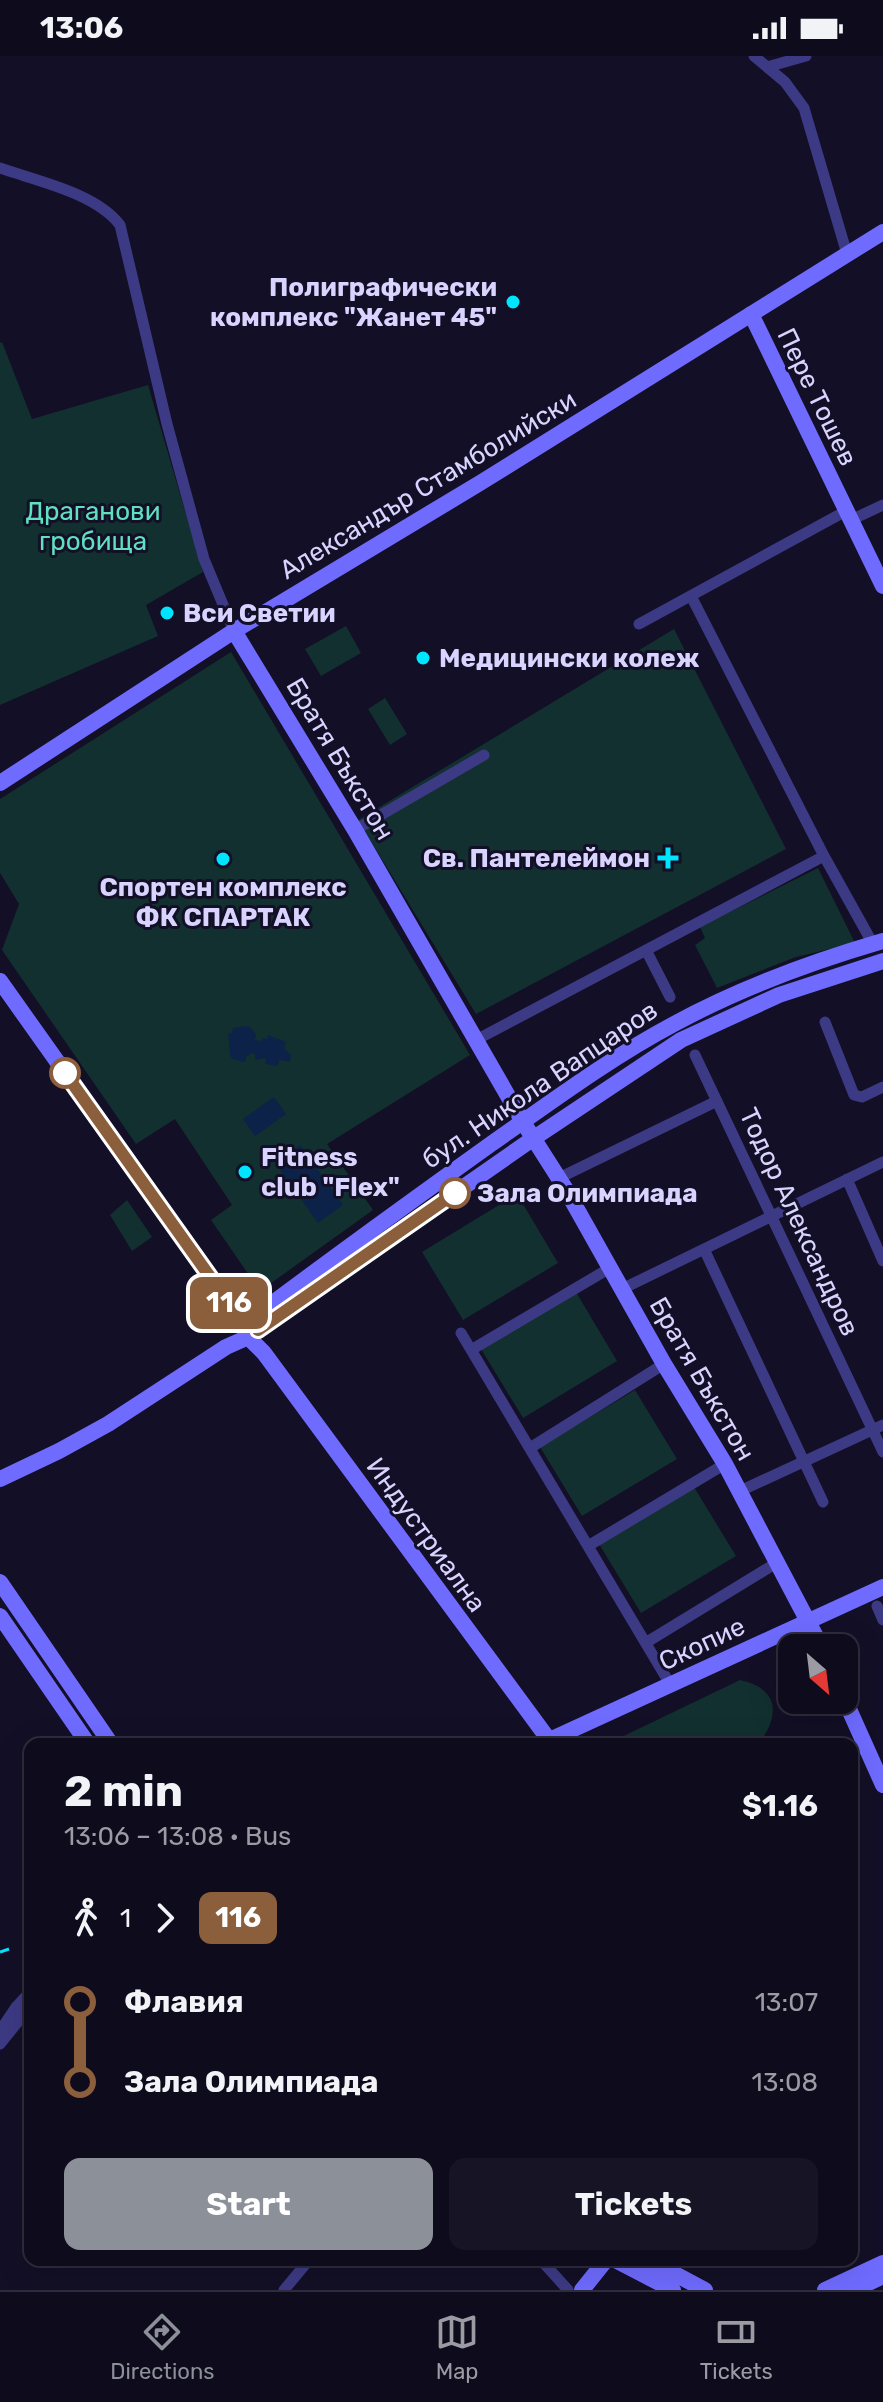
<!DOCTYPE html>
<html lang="en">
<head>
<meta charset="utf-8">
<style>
  body { margin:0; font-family:Rubik,sans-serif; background:#171425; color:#f1f3f6; height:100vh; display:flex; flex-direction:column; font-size:30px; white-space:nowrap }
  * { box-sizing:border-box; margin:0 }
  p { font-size:26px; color:#9b9ba3 }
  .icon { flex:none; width:44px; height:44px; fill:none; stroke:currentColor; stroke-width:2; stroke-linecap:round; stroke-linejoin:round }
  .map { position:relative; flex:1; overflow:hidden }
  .panel { position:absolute; left:24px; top:1682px; width:834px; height:528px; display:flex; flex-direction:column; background:#0e0b1c; border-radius:16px; box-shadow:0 8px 32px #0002,0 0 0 2px #2e2b3b }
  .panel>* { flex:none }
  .badge { padding:0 16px; border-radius:12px; font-size:28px; line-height:52px }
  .needle { width:52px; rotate:152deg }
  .buttons { position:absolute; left:778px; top:1578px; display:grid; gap:16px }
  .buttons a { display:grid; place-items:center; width:80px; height:80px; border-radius:16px; background:#0e0b1c; box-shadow:0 8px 32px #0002,0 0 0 2px #2e2b3b; font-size:40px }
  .map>.badge { position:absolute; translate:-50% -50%; box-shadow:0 0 0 4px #fff }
  .legs { display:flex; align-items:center; gap:12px; height:88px; padding:0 40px; font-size:26px }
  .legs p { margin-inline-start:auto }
  .headline { display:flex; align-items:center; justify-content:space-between; height:136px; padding:0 40px }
  h1 { font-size:44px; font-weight:700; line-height:60px }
  .action { display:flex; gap:16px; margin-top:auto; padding:16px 40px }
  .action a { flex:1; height:92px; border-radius:16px; background:#8c9099; color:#fff; font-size:32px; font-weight:700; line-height:92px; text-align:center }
  .action a+a { background:#171425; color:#f1f3f6 }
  ul { padding:0 40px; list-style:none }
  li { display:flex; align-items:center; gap:28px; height:80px; font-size:30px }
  li i { display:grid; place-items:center; width:12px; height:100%; margin:0 10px; background:currentColor }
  li i::after { content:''; width:20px; height:20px; margin:-10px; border:6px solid; border-radius:50%; background:#0e0b1c }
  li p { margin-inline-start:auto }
  li:first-child i { background:linear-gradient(#0000 50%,currentColor 0) }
  li:last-child i { background:linear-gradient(currentColor 50%,#0000 0) }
  .status { display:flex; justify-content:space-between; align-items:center; height:56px; padding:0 40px; background:#0e0b1c; direction:ltr }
  .status svg { height:22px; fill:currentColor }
  .tab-bar { display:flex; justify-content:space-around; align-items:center; height:112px; border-top:2px solid #2e2b3b; background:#0e0b1c; font-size:22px; color:#9b9ba3 }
  .tab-bar a { display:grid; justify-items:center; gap:4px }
  .tab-bar .on { color:#8c9099 }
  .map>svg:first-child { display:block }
</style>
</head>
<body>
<div class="status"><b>13:06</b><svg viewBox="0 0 49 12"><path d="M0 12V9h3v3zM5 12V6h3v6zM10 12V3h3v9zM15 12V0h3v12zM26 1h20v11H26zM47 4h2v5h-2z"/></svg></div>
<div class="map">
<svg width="883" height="2234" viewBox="0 0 883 2234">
  <rect width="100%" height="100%" fill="#130f26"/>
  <path fill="#12302f" d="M2,286L32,363L148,329L203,516L146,549L158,580L0,649V287Z
    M346,570L361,597L321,620L305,593Z
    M674,573L786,793L476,958L358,764Z
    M231,596L470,999L327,1088L373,1154L260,1235L211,1164L232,1149L175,1063L136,1088L2,894L19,848L0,817V743Z
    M385,642L407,678L390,689L368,653Z
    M818,812L855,887L796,901L717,932L695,889L705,882L700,871Z
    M517,1138L558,1207L463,1264L422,1196Z
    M127,1144L152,1181L132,1195L110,1159Z
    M576,1236L617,1305L523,1362L481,1293Z
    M635,1334L677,1403L582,1460L540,1391Z
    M694,1431L736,1500L641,1557L599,1488Z
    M740,1624C772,1631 782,1651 764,1680L746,1688H607Z"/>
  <path fill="#0c2248" d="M245,970L250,971L256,979L255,984L262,985V982L267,983L268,979L286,986L284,993L291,999L290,1006L279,1004L278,1010L265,1008L266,1002L255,1004V998L252,997L246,1001L245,1006L232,1003L230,998L228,978L232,977L233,972Z
    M274,1041L286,1058L255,1080L243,1063Z
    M300,1089L343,1149L318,1167L275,1107Z"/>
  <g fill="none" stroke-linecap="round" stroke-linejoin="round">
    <path stroke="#3d3a85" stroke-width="11" d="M754,0L785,26L804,52L847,198
      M767,11L806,0
      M0,112C37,125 96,137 120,169L167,368L204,503L234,575
      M851,464L883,449
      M691,540L824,800L873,888
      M639,568L846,455
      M355,774L484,699
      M646,894L670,941
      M825,966L854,1039L862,1041L883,1031
      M476,984L824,800
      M695,999L883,1396
      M559,1122L717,1045
      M847,1123L883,1205
      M704,1193L823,1446
      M622,1233L883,1106
      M461,1277L670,1628
      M471,1294L610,1212
      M530,1392L664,1308
      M740,1435L883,1369
      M588,1490L725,1408
      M877,1550L883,1564
      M647,1586L778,1506
      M0,1975L16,1951L30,1936
      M0,1988L30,1951
      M541,2204L568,2234
      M284,2234L309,2204"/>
    <path stroke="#6f6bff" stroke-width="16" d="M751,258L883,530
      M234,575L355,774L523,1066L565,1132L664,1308L725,1408L822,1592
      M0,727L234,575L480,427L883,176
      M0,925L228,1246L239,1269
      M250,1264C330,1204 410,1146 491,1088C551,1046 610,1002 674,968C740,932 811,906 883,885
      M258,1274L534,1082L681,984L779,939L883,905
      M251,1284L264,1297L549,1684
      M0,1423L59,1395L108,1368L226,1291L244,1283
      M0,1526L111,1688
      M0,1560L88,1688
      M844,1642L883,1729
      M541,1688L883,1531
      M615,2204L673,2234
      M649,2204L705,2234
      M582,2234L606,2204
      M825,2234L883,2207
      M854,2234L883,2220"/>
    <path stroke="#00e5ff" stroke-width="3" stroke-dasharray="12 10" stroke-linecap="butt" d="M0,1896L9,1893"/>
  </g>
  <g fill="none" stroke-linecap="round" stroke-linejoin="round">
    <g stroke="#fff" stroke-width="18">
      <path id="line-1" d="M65,1017L228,1246L247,1263L256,1267L258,1274L455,1137"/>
    </g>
    <use href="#line-1" stroke="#8b5e3c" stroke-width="12"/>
  </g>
  <g fill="#00e5ff" stroke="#130f26" stroke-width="3">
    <circle cx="513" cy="246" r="8"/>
    <circle cx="167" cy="557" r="8"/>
    <circle cx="423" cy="602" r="8"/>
    <path d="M664 790h8v8h8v8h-8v8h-8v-8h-8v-8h8z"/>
    <circle cx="223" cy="803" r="8"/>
    <circle cx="245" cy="1116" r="8"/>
  </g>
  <g fill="#fff" stroke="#8b5e3c" stroke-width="4">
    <circle cx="65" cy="1017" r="14"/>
    <circle cx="455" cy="1137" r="14"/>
  </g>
  <g text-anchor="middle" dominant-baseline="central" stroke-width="6" stroke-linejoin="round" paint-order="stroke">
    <g font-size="26" font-weight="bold" fill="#d9d4ff" stroke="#130f26" text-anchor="start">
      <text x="497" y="231" text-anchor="end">Полиграфически<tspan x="497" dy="30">комплекс "Жанет 45"</tspan></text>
      <text x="183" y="557">Вси Светии</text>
      <text x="439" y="602">Медицински колеж</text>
      <text x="650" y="802" text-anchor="end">Св. Пантелеймон</text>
      <text x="223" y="831" text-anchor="middle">Спортен комплекс<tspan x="223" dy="30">ФК СПАРТАК</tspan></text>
      <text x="261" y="1101">Fitness<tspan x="261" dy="30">club "Flex"</tspan></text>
    </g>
    <g font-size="26" fill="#d9d4ff" stroke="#130f26">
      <text transform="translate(817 341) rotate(64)">Пере Тошев</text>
      <text transform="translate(428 429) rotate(-31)">Александър Стамболийски</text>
      <text transform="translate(340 703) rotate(59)">Братя Бъкстон</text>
      <text transform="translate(540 1029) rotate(-34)">бул. Никола Вапцаров</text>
      <text transform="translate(799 1166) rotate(65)">Тодор Александров</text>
      <text transform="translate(702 1323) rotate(60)">Братя Бъкстон</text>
      <text transform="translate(426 1479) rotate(54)">Индустриална</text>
      <text transform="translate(702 1588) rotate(-25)">Скопие</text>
    </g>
    <g font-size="26" fill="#5fe0c0" stroke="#130f26">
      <text x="93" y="455">Драганови<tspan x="93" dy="30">гробища</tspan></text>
    </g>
    <g font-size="26" font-weight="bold" fill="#d9d4ff" stroke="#130f26" text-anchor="start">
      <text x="477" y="1137">Зала Олимпиада</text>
    </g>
  </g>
</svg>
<div class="buttons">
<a><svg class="needle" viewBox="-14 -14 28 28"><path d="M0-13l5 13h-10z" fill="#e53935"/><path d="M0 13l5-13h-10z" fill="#9b9ba3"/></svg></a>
</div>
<b class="badge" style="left:229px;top:1247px;background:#8b5e3c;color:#fff">116</b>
<section class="panel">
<div class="headline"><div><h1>2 min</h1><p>13:06 – 13:08 · Bus</p></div><b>$1.16</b></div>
<div class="legs"><svg class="icon" aria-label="walk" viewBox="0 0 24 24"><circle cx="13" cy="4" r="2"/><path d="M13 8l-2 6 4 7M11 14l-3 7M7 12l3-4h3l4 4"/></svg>1<svg class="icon" aria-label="forward" viewBox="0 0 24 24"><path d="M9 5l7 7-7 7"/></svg><b class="badge" style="background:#8b5e3c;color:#fff">116</b></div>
<ul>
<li><i style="color:#8b5e3c"></i><b>Флавия</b><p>13:07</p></li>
<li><i style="color:#8b5e3c"></i><b>Зала Олимпиада</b><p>13:08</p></li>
</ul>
<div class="action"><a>Start</a><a>Tickets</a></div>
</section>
</div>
<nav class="tab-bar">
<a class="on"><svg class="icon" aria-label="directions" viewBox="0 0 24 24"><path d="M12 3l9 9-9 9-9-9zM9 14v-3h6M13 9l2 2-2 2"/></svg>Directions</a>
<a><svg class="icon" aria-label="map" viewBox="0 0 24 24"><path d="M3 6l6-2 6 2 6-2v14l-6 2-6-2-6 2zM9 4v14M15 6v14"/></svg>Map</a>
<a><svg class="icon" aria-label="tickets" viewBox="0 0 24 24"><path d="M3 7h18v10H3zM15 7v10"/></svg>Tickets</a>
</nav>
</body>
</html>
